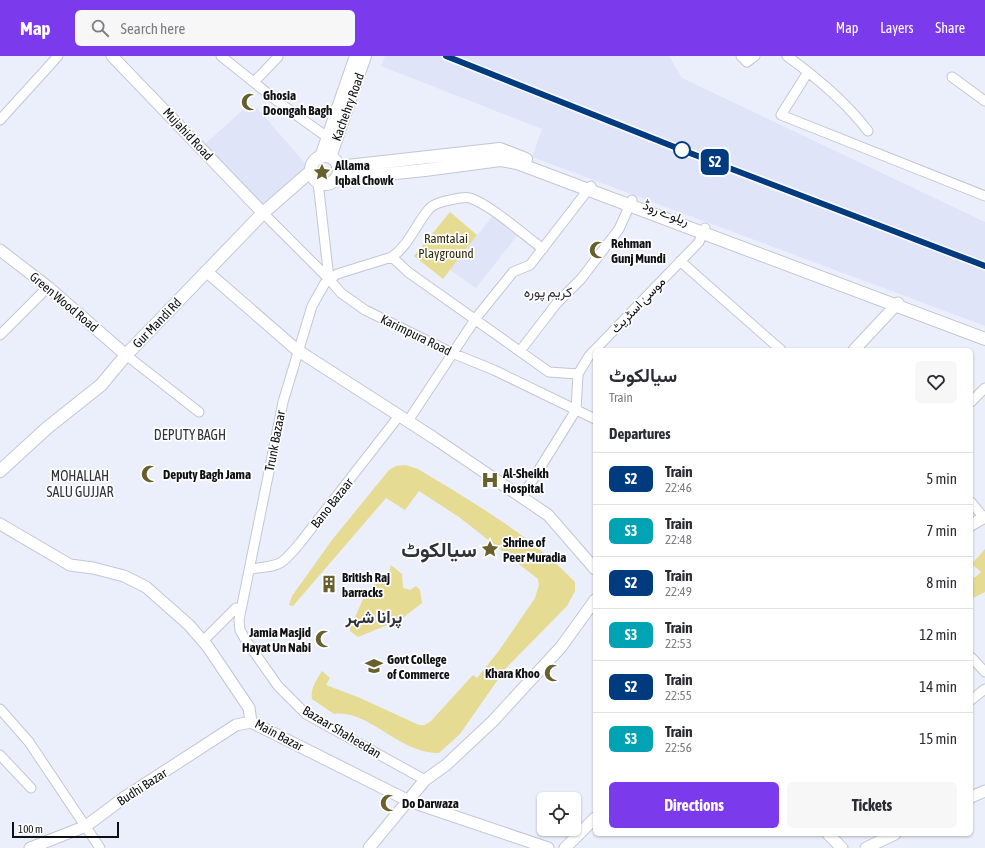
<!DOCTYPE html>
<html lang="en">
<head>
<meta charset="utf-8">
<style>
  body { margin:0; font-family:"Asap Condensed",Vazirmatn,sans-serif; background:#f7f7f7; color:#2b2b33; height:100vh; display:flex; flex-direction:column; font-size:15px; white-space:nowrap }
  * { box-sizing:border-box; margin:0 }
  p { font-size:13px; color:#7c7c81 }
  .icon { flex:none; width:22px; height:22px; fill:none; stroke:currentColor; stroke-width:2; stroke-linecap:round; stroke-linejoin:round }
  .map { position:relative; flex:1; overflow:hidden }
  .drawer { position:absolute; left:593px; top:292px; width:380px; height:488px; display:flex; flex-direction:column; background:#fff; border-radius:6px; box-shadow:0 1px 3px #0004 }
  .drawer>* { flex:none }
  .badge { padding:0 8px; border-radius:6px; font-size:14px; line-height:26px }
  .controls { position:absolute; left:537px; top:736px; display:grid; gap:8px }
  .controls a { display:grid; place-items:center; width:44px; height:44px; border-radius:6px; background:#fff; box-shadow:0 1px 3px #0004; font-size:20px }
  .scale { position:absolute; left:12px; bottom:10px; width:107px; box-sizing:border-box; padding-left:4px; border:2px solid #0f1014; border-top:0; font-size:11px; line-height:14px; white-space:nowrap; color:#0f1014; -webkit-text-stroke:3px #fff; paint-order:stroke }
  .map>.badge { position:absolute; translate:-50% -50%; box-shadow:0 0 0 2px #fff }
  h2 { padding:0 16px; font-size:15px; line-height:36px }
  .round { display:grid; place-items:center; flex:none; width:42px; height:42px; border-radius:6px; background:#f7f7f7 }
  .headline { display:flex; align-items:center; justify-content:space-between; height:68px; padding:0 16px }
  h1 { font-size:19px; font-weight:700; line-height:30px }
  .button { display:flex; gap:8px; margin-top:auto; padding:8px 16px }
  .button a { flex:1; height:46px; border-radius:6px; background:#7c3aed; color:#fff; font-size:16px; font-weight:700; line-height:46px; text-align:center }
  .button a+a { background:#f7f7f7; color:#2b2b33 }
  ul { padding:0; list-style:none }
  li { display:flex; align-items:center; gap:12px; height:52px; padding:0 16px; border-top:1px solid #e1e1e2 }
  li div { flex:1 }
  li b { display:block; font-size:15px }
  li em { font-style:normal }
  li .badge { min-width:44px; font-weight:700; text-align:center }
  header { display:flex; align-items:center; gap:24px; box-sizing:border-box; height:56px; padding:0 20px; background:#7c3aed; color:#fff }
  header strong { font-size:19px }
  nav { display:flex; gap:22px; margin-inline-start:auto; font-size:14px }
  .search { width:280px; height:36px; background:#f7f7f7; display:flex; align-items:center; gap:10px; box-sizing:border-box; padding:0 14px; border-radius:6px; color:#7c7c81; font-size:15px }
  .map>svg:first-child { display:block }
</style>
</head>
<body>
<header>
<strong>Map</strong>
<div class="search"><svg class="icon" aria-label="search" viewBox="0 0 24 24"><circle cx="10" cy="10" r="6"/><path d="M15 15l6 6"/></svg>Search here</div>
<nav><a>Map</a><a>Layers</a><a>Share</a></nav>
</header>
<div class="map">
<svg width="985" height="792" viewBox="0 0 985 792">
  <rect width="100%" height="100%" fill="#ebeefb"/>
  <path fill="#e0e4f8" d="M385,0H669L682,22L985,166V270L532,101L542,73L381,10Z
    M249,48L255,53L257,52L310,113L263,154L202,91Z
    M495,157L520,176L476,232L450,214Z"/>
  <path fill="#e5db92" d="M450,156L477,179L443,223L414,200Z
    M405,409L418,413C474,447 530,479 575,526V535L567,550L506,612L460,678L439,697C399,698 369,653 334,658L312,643C310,633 317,623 322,615L330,622L326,629L360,642L419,669H425L431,665L473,619L477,622L498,596L535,542L539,529L538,523L459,461L419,435L405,454L386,442L293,550L289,549L292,540L332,484L389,414L396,410Z
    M985,493V536L971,543V520L974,522L981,516L972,508Z
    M391,509L402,518L403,532L410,534L416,530L420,534L422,547L400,564L358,581L350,575V572L365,539L373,529L387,524Z"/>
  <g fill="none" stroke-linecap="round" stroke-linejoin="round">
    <g stroke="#c4c7d3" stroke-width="11">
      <path id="minor" d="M221,0L281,48L327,81
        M741,0L747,6L755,0
        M787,0C816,21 846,46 868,75
        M808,16L781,59L985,140
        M952,21L985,45
        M254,26L278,1
        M0,64L58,0
        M318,126L329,223
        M263,157L329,223L341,237L365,254L452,297L494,314L595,363
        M392,201L408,216L549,316L578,318
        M680,205L781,294
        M0,279L48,231
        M520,295L557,247L581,223L619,173L632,144
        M126,299L199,356
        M971,346L985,332
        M408,365L476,262L513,216L530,209L591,130
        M522,441L576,354L578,318L589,300L699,186L705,172
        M971,446L984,462
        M250,513C281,509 280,511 300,487L399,360
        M203,585L236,552L240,554
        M971,601L985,616
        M971,644L985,633
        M0,653L29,686L100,792
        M0,699L31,732
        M425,724L306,658L278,630L245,583L240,574L239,564L283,346L312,250L325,227L337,218L392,201C409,189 416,168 429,153C433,148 439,147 445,145C453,144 462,140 470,142C491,149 524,179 543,193"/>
    </g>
    <g stroke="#c4c7d3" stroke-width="13">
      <path id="tertiary" d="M112,0L263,157
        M0,194L48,231L126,299
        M206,215L297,294L434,382L548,459L595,513
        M854,294L898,247
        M0,468L70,509L93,512L124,520L146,531L189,569L208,591L249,652L251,666
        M971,469L985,461
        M251,666L409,745L548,792
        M971,741L985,735
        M828,778L842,792
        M30,792L86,770L125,741L236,669L251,666
        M369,792L425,724L446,709L493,665L561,591L595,544
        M565,792L595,762
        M866,792L895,778"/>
    </g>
    <g stroke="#c4c7d3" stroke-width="14">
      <path id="secondary" d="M311 114a14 14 0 1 1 28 0a14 14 0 1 1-28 0Z
        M321,101L356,0
        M330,101L365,0
        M338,111L500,93L526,103
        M336,123L425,114L500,104L517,107L985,283
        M0,415L47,372L101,329L126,299L263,157L311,115"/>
    </g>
    <use href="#minor" stroke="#fff" stroke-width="9"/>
    <use href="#tertiary" stroke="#fff" stroke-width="11"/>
    <use href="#secondary" stroke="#fff" stroke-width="12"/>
    <path stroke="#82848c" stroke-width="2" stroke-dasharray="5 5" stroke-linecap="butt" d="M446,0L682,94L985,210"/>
  </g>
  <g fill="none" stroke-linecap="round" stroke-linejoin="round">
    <g stroke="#fff" stroke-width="9">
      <path id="line" d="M446,0L682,94L985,210"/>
    </g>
    <use href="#line" stroke="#003b80" stroke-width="6"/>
  </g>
  <defs>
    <g id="mosque-bare" transform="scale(1.38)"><path d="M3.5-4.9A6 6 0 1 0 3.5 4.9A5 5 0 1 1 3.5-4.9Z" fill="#67602d" stroke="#fff" stroke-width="2.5" paint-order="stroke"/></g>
    <g id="sight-bare" transform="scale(1.38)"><path d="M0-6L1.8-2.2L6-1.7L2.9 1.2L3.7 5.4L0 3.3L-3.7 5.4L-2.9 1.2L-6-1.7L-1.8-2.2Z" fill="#67602d" stroke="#fff" stroke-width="2.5" paint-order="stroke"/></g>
    <g id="hospital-bare" transform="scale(1.38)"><path d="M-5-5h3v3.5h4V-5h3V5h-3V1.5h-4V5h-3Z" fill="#67602d" stroke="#fff" stroke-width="2.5" paint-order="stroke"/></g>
    <g id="building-bare" transform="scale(1.38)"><path d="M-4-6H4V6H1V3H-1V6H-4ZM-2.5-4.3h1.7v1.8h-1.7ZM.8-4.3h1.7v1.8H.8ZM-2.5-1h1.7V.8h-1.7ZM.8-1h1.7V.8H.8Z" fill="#67602d" stroke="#fff" stroke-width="2.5" paint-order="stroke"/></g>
    <g id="university-bare" transform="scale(1.38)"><path d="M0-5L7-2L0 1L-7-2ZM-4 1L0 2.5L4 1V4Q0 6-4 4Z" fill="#67602d" stroke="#fff" stroke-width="2.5" paint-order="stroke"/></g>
  </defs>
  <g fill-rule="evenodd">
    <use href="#mosque-bare" x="250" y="46"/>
    <use href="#sight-bare" x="322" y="116"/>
    <use href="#mosque-bare" x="598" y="194"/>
    <use href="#mosque-bare" x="150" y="418"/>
    <use href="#hospital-bare" x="490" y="424"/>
    <use href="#sight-bare" x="490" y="493"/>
    <use href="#building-bare" x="329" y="528"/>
    <use href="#mosque-bare" x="324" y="583"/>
    <use href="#university-bare" x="374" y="610"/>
    <use href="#mosque-bare" x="553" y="617"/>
    <use href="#mosque-bare" x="389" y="747"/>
  </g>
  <circle fill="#fff" stroke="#003b80" stroke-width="2" cx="682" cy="94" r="8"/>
  <g text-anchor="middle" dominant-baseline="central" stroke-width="3.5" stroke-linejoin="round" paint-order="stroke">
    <g font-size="13" font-weight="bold" fill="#0f1014" stroke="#fff" text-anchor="start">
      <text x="263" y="39">Ghosia<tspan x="263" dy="15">Doongah Bagh</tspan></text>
      <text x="335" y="109">Allama<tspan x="335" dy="15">Iqbal Chowk</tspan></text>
      <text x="611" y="187">Rehman<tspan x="611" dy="15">Gunj Mundi</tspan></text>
      <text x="503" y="417">Al-Sheikh<tspan x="503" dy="15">Hospital</tspan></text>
      <text x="163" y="418">Deputy Bagh Jama</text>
      <text x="503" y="486">Shrine of<tspan x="503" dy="15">Peer Muradia</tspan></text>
      <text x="342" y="521">British Raj<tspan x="342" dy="15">barracks</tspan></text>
      <text x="311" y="576" text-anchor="end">Jamia Masjid<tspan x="311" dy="15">Hayat Un Nabi</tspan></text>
      <text x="387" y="603">Govt College<tspan x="387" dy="15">of Commerce</tspan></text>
      <text x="540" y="617" text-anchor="end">Khara Khoo</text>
      <text x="402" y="747">Do Darwaza</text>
    </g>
    <g font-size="13" fill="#0f1014" stroke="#fff">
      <text transform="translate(348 51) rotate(-70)">Kachehry Road</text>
      <text transform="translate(188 78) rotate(47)">Mujahid Road</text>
      <text transform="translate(666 157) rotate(21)">ریلوے روڈ</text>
      <text transform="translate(64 246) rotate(40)">Green Wood Road</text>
      <text transform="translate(638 249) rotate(-46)">موسیٰ اسٹریٹ</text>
      <text transform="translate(157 267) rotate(-46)">Gur Mandi Rd</text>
      <text transform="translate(416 279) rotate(26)">Karimpura Road</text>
      <text transform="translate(275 385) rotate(-79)">Trunk Bazaar</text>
      <text transform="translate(332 447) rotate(-52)">Bano Bazaar</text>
      <text transform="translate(342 676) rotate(31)">Bazaar Shaheedan</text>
      <text transform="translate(279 679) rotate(28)">Main Bazar</text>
      <text transform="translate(142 731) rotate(-33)">Budhi Bazar</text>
    </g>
    <g font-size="13" fill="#302b06" stroke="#fff">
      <text x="446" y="182">Ramtalai<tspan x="446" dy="15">Playground</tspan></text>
    </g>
    <g font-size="14" fill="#30323b" stroke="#fff">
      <text x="548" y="236">کریم پورہ</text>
      <text x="190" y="379">DEPUTY BAGH</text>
      <text x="80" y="420">MOHALLAH<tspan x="80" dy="16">SALU GUJJAR</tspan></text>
    </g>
    <g font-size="17" font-weight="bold" fill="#30323b" stroke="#fff">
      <text x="374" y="561">پرانا شہر</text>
    </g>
    <g font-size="21" font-weight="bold" fill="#30323b" stroke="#fff">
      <text x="439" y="493">سیالکوٹ</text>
    </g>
  </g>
</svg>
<div class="controls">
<a><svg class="icon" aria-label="locate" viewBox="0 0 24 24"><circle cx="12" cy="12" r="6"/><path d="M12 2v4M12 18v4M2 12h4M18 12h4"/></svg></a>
</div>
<div class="scale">100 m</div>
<b class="badge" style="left:715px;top:106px;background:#003b80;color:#fff">S2</b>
<section class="drawer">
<div class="headline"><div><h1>سیالکوٹ</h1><p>Train</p></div><a class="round"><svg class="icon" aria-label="heart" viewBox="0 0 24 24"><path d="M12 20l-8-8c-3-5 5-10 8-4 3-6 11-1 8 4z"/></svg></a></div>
<h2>Departures</h2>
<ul>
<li><span class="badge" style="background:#003b80;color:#fff">S2</span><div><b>Train</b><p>22:46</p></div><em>5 min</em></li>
<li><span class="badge" style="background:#00a3b4;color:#fff">S3</span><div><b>Train</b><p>22:48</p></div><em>7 min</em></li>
<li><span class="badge" style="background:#003b80;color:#fff">S2</span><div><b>Train</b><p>22:49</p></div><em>8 min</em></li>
<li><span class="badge" style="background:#00a3b4;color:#fff">S3</span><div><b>Train</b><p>22:53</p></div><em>12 min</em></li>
<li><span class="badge" style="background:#003b80;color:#fff">S2</span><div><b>Train</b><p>22:55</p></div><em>14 min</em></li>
<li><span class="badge" style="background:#00a3b4;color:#fff">S3</span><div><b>Train</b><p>22:56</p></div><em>15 min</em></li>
</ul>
<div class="button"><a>Directions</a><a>Tickets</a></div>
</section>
</div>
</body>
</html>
